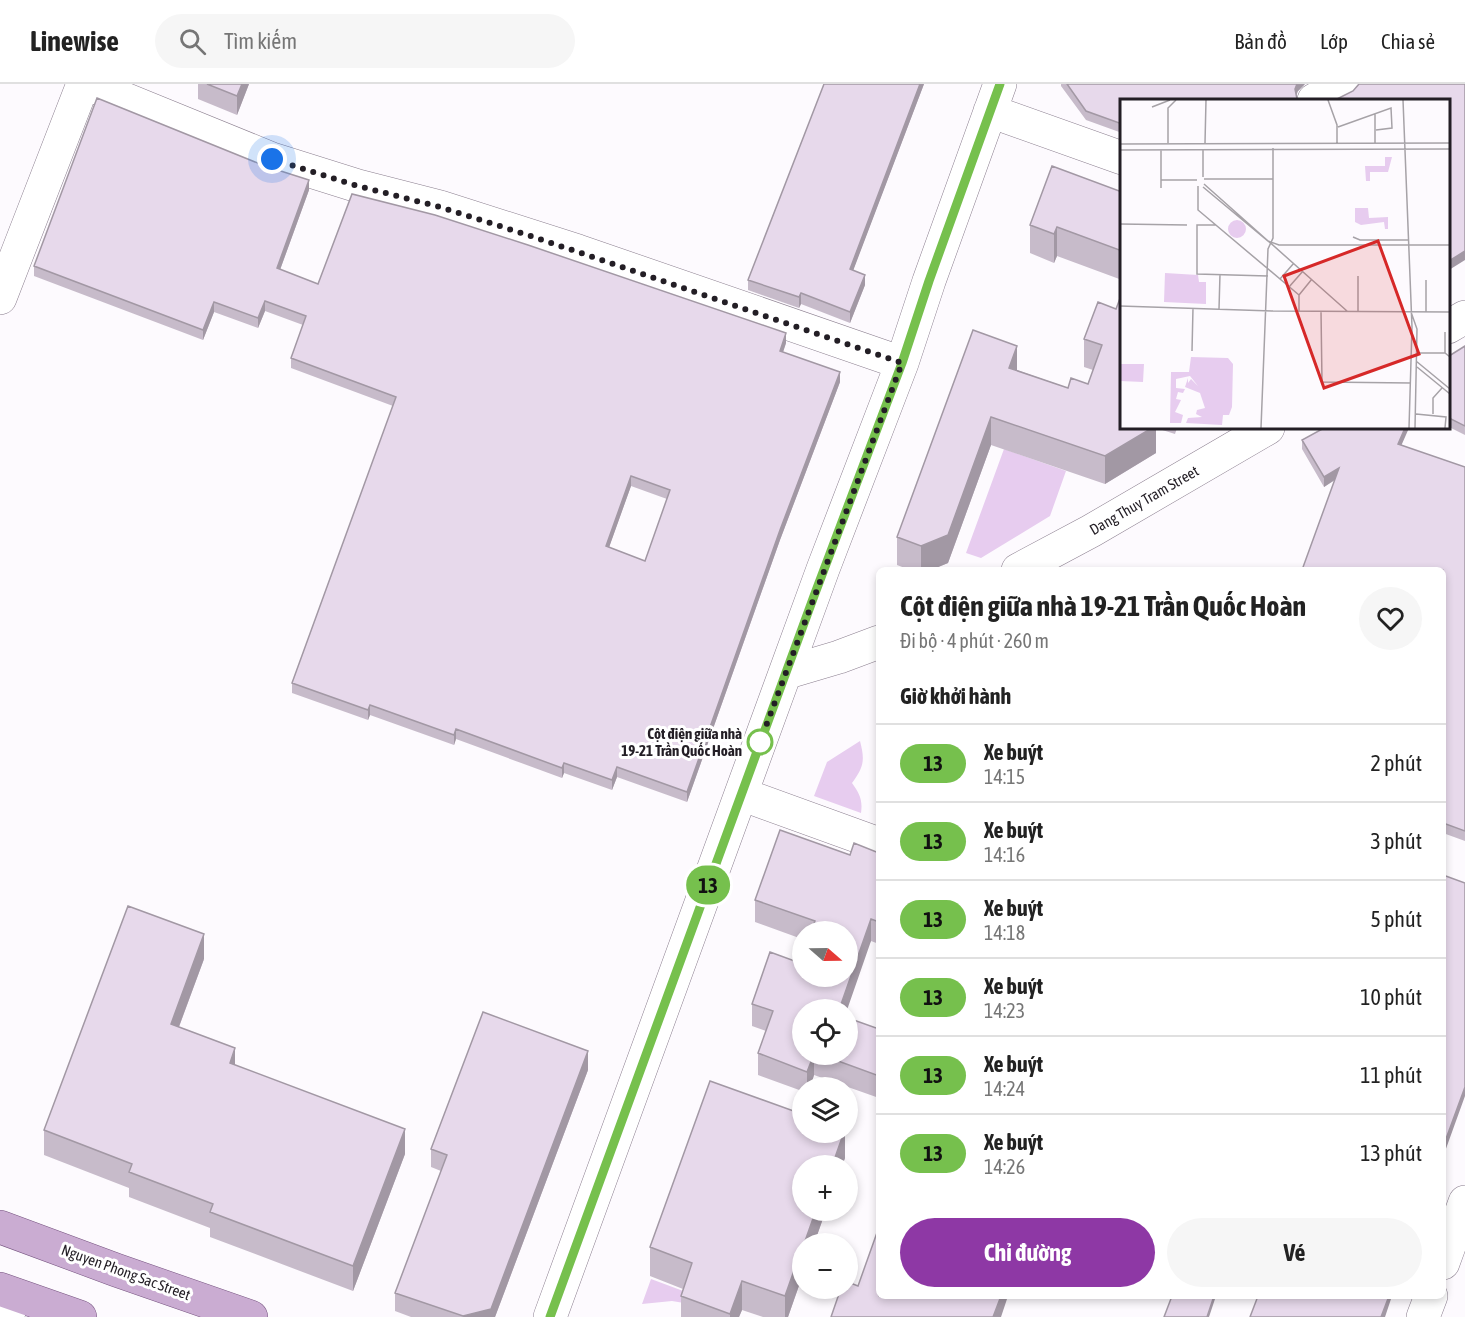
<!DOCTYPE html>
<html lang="vi">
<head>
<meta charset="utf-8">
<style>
  body { margin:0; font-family:"Asap Condensed",sans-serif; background:#f6f6f6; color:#222; height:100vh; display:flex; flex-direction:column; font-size:22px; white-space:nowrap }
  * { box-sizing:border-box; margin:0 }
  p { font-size:20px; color:#767676 }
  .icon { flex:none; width:33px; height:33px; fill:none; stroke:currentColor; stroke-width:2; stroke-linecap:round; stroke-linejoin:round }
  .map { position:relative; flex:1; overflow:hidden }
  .details { position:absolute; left:876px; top:483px; width:570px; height:732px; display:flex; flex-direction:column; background:#fff; border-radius:9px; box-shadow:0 3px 9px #0003 }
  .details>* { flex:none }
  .badge { padding:0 12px; border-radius:20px; font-size:21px; line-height:39px }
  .needle { width:39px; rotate:110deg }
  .buttons { position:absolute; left:792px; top:837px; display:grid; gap:12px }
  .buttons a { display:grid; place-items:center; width:66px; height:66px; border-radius:50%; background:#fff; box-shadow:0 3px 9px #0003; font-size:30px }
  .you { position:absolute; width:30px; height:30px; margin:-15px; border:4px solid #fff; border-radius:50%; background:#1a73e8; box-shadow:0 0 0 9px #1a73e833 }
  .map>.badge { position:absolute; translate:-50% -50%; box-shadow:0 0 0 3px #fff }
  h2 { padding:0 24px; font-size:22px; line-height:54px }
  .round { display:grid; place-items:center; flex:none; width:63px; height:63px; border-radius:32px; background:#f6f6f6 }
  .summary { display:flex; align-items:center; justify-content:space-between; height:102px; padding:0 24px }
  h1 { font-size:28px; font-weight:700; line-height:45px }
  .action { display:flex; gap:12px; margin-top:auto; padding:12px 24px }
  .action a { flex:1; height:69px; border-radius:36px; background:#8e38a5; color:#fff; font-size:24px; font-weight:700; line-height:69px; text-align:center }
  .action a+a { background:#f6f6f6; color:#222 }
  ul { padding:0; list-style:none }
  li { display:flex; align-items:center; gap:18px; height:78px; padding:0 24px; border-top:2px solid #e0e0e0 }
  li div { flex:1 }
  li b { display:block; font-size:22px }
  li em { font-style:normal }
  li .badge { min-width:66px; font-weight:700; text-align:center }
  header { display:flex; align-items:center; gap:36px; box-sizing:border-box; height:84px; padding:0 30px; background:#fff; border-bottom:2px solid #e0e0e0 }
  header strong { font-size:28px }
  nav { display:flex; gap:33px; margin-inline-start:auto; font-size:21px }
  .search { width:420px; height:54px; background:#f6f6f6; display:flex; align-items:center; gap:15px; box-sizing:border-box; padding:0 21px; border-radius:33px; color:#767676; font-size:22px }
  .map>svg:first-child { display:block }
</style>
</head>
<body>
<header>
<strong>Linewise</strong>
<div class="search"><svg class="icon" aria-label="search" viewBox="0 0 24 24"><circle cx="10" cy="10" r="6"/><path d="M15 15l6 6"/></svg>Tìm kiếm</div>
<nav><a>Bản đồ</a><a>Lớp</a><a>Chia sẻ</a></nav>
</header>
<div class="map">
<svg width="1465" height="1233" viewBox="0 0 1465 1233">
  <rect width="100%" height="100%" fill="#fdfafe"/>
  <path fill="#e7ccef" d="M1004,365L1066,387L1050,432L981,474L966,469Z
    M860,657C865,676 864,683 852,699C859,709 863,715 861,729L814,712L827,678Z
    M651,1195L694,1211L690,1220L672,1217L642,1220Z"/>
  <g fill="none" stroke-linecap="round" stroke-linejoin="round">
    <g stroke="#8b7f8f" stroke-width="34">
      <path id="minor" d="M88,0L272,75L358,102L440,123L578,167L902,279
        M1314,16L1344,0
        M990,27L1122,74
        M0,214L83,0
        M1448,243L1465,233
        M1018,486L1091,447L1268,344
        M785,589L839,573L879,558
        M741,710L879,760
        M1443,1179L1465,1118
        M7,1233L15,1211
        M550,1233L823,485L902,279L929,197L1000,0
        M1423,1233L1431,1212"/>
    </g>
    <g stroke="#785682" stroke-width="34">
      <path id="major" d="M0,1143L116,1186L251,1233
        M0,1205L80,1233"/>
    </g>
    <use href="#minor" stroke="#fff" stroke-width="33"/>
    <use href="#major" stroke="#caacd2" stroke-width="33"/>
  </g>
  <path fill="#c7bbca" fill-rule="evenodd" d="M198,0H249L237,31L198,15Z
    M824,0H924L853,186L865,201L850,239L801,220L799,224L748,206V196Z
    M1061,0H1305L1298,7L1122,16V49L1086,36L1061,2Z
    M309,106L280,186L318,200L786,259L783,268L840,298L780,456L687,718L617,693L612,706L564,689L562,694L456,655L454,661L370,631L368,636L292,609V599L393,322L291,284V274L303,241L265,227L258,244L214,228L203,256L34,192V182ZM631,402L667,415L645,477L609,463Z
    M1122,108V196L1057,172L1054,179L1030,169V141Z
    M1098,218L1122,344H1156V369L1105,400L991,361L948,479L931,486H910L897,481V453L1017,286L1068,304L1088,300L1093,286L1084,283V255Z
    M1465,262V351L1449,343V272Z
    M1156,344H1177L1175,350Z
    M1187,344H1200L1195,346Z
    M1302,356L1401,361L1465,383V757L1443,749V486L1335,396L1324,403L1302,365Z
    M879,769V860L871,857L802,970H848L879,945V1014L814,991L810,1004H802V1007L758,991V969L766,947L752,942V920L800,879L848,848H802V855L755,838V816L850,771Z
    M204,875L179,943L235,981L405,1070L353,1207L210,1153V1144L129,1113V1104L44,1071V1046Z
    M588,986L495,1233H411L395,1227V1209L441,1087L431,1083V1065Z
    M845,1048V1074L842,1082H802V1126H826L814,1160H802V1193L788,1233H763L742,1226L739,1233H681V1212L683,1205L650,1192V1163Z"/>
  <path fill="#a298a4" d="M242,0H249L237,31V12Z
    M920,0H924L850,195V185Z
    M1297,0H1305L1298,7L1295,15V5Z
    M309,96V106L277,194V184Z
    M1057,143V172L1054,179V150Z
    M1465,167V176L1449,186V177Z
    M865,191V201L850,239V228Z
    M801,209V220L799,224V213Z
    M265,217V227L258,244V234Z
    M214,218V228L203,256V246Z
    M786,249V259L780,277V267Z
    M1017,262V290L1009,284Z
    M840,288V298L780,456L687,718V708L780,446Z
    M991,333V361L948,479L931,486H921V462Z
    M1152,344H1156V369L1105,400V372Z
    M1405,344H1409L1398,369V360Z
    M1339,384V393L1324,403V393Z
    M631,392V402L606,472V462Z
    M370,621V631L368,636V626Z
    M456,645V655L454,661V651Z
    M564,679V689L562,694V684Z
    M617,683V693L612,706V696Z
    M871,835V857L847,926H839Z
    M204,850V875L171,964V940Z
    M235,964V989L230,979Z
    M588,967V986L495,1233H463Z
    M814,970V991L810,1004H807V988Z
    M1465,1003V1012L1443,1073V1063Z
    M405,1045V1070L353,1207V1182Z
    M844,1048H845V1074L842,1082H832Z
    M816,1126H826L814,1160H804Z
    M802,1164V1193L788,1233H785V1212Z
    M742,1197V1226L739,1233H730V1230Z
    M1001,1212H1008L1001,1233H993Z
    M1214,1212H1216L1209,1233H1207Z
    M1389,1212H1392L1385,1233H1381Z"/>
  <path fill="#e7d9eb" stroke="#a298a4" stroke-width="1.5" fill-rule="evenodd" d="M207,0H242L237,12Z
    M824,0H920L850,185L865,191L850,228L801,209L799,213L748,196Z
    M1067,0H1297L1295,5L1297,15L1299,16H1122V40L1086,27Z
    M1359,0H1465V167L1449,177V16H1335L1353,7Z
    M97,14L265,82L309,96L277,184L318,200L352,110L435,131L528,161L786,249L780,267L840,288L780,446L687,708L617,683L612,696L564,679L562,684L456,645L454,651L370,621L368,626L292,599L396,313L291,274L306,232L265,217L258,234L214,218L203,246L34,182ZM631,392L670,406L645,477L606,462Z
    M1052,82L1122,108V167L1057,143L1054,150L1030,141Z
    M1122,209V344H1152L1105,372L991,333L948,451L921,462L897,453L973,246L1017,262L1009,284L1068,304L1071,294L1088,300L1102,261L1084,255L1098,218L1116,225Z
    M1465,262V342L1449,334V272Z
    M1324,344H1405L1398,360L1465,383V747L1443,739V486H1302L1339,384L1324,393L1302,356Z
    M780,746L850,771L854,759L879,769V838L871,835L839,926H802V970H814L807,988L758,969L773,927L752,920L770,868L800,879L802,871V892H848V848H811L815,837L755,816Z
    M1443,791L1465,799V1003L1443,1063Z
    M128,822L204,850L171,940L235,964L230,979L405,1045L353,1182L210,1128L213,1120L129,1088L132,1080L44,1046Z
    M483,928L588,967L491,1225L463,1232L395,1209L447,1071L431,1065Z
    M848,934L879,945V992L819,970H848Z
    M710,997L802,1030V1048H844L832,1082H802V1126H816L804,1160H802V1164L785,1212L742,1197L730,1230L681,1212L692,1179L650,1163Z
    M879,1143V1212H1001L993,1233H831L841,1204H848V1198L858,1202Z
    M1172,1212H1214L1207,1233H1164Z
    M1258,1212H1389L1381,1233H1250Z"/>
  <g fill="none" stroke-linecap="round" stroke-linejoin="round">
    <g stroke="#fff" stroke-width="14">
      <path id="line" d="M550,1233L814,512L902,279L929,197L1000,0"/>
    </g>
    <use href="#line" stroke="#76c04d" stroke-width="9"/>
    <path stroke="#231e25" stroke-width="6" stroke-dasharray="0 10.8" d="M272,75L358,102L440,123L534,153L902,279L760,658"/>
  </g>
  <circle fill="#fff" stroke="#76c04d" stroke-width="3" cx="760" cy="658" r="12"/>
  <g text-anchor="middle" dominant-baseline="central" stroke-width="6" stroke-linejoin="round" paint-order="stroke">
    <g font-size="15" fill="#231e25" stroke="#fff">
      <text transform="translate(1144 416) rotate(-30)">Dang Thuy Tram Street</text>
      <text transform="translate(126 1188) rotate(20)">Nguyen Phong Sac Street</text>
    </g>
    <g font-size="15" font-weight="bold" fill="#231e25" stroke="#fff" text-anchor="end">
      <text x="742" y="649">Cột điện giữa nhà<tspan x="742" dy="17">19-21 Trần Quốc Hoàn</tspan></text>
    </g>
  </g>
  <g transform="translate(1120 15)">
    <rect width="330" height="330" fill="#fdfafe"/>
    <path d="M265,58H272L268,73H250V82H246L245,67H265ZM248,109L249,119L268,118V130H265L264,123L241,126L235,123V109ZM108 130a9 9 0 1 1 18 0a9 9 0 1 1-18 0ZM45,174L78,176L79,183H86V205L44,203ZM71,258L108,259L113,265L112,308L109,316H103L102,326L66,324L68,319L82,318L76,315L77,311L85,309L80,294L65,288L68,279V284L71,280L78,287L70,277L56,280V289L65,290L63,294L58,293L56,300L61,301L55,313L63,316L61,324H50L51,273H69ZM0,265H24L23,283L0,282Z" fill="#e7ccef"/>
    <path fill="none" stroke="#a6a2a7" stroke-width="1.5" d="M208,1L217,26V44M283,1L292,228L289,329M32,8L50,1M218,28L271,9L272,29L256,31M48,44V9L56,1M85,44L86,1M255,44V15M0,45L330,44M0,51L330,50M41,51V89M83,78V51M84,80H153M41,81H77M84,85L227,212M78,87V111L179,196V212M83,88L148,142L159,146H330M0,125L67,126M96,126H77V175L148,177M233,138L240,141H288M238,177V213M160,180L174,164M306,181V213M169,188L183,172M179,196L192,180M0,207L153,212L330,213M99,210L100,175M201,212L202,283L291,284M291,213L297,230L295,329M72,252L73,209M297,254H325L330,258M325,254V233M296,262L330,290M297,268L330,295M296,315L326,318L325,329M313,315V299L322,289M141,329L148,150L153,139V49"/>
    <path fill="#d62828" fill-opacity="0.15" stroke="#d62828" stroke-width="3" d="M258,142L299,255L204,289L164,177Z"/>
    <rect width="330" height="330" fill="none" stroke="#231e25" stroke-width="3"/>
  </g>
</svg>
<div class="buttons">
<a><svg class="needle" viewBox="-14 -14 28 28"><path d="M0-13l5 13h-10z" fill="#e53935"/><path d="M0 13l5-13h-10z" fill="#767676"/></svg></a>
<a><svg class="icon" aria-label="locate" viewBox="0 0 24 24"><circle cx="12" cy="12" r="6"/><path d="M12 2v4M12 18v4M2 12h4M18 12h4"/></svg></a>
<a><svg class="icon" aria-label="layers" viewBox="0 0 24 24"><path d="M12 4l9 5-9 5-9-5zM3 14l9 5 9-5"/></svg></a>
<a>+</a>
<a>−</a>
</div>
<div class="you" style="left:272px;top:75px"></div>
<b class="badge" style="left:708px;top:801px;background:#76c04d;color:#111">13</b>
<section class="details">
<div class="summary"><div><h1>Cột điện giữa nhà 19-21 Trần Quốc Hoàn</h1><p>Đi bộ · 4 phút · 260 m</p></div><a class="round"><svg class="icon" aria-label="heart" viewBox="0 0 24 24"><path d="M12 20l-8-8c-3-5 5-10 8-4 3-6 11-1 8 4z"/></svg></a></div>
<h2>Giờ khởi hành</h2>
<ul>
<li><span class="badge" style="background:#76c04d;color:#111">13</span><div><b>Xe buýt</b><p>14:15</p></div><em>2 phút</em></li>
<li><span class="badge" style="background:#76c04d;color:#111">13</span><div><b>Xe buýt</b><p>14:16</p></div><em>3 phút</em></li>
<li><span class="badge" style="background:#76c04d;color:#111">13</span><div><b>Xe buýt</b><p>14:18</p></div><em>5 phút</em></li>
<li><span class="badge" style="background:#76c04d;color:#111">13</span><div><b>Xe buýt</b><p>14:23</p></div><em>10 phút</em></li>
<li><span class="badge" style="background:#76c04d;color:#111">13</span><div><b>Xe buýt</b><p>14:24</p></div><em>11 phút</em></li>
<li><span class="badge" style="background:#76c04d;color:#111">13</span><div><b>Xe buýt</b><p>14:26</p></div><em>13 phút</em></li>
</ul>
<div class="action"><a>Chỉ đường</a><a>Vé</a></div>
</section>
</div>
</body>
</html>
